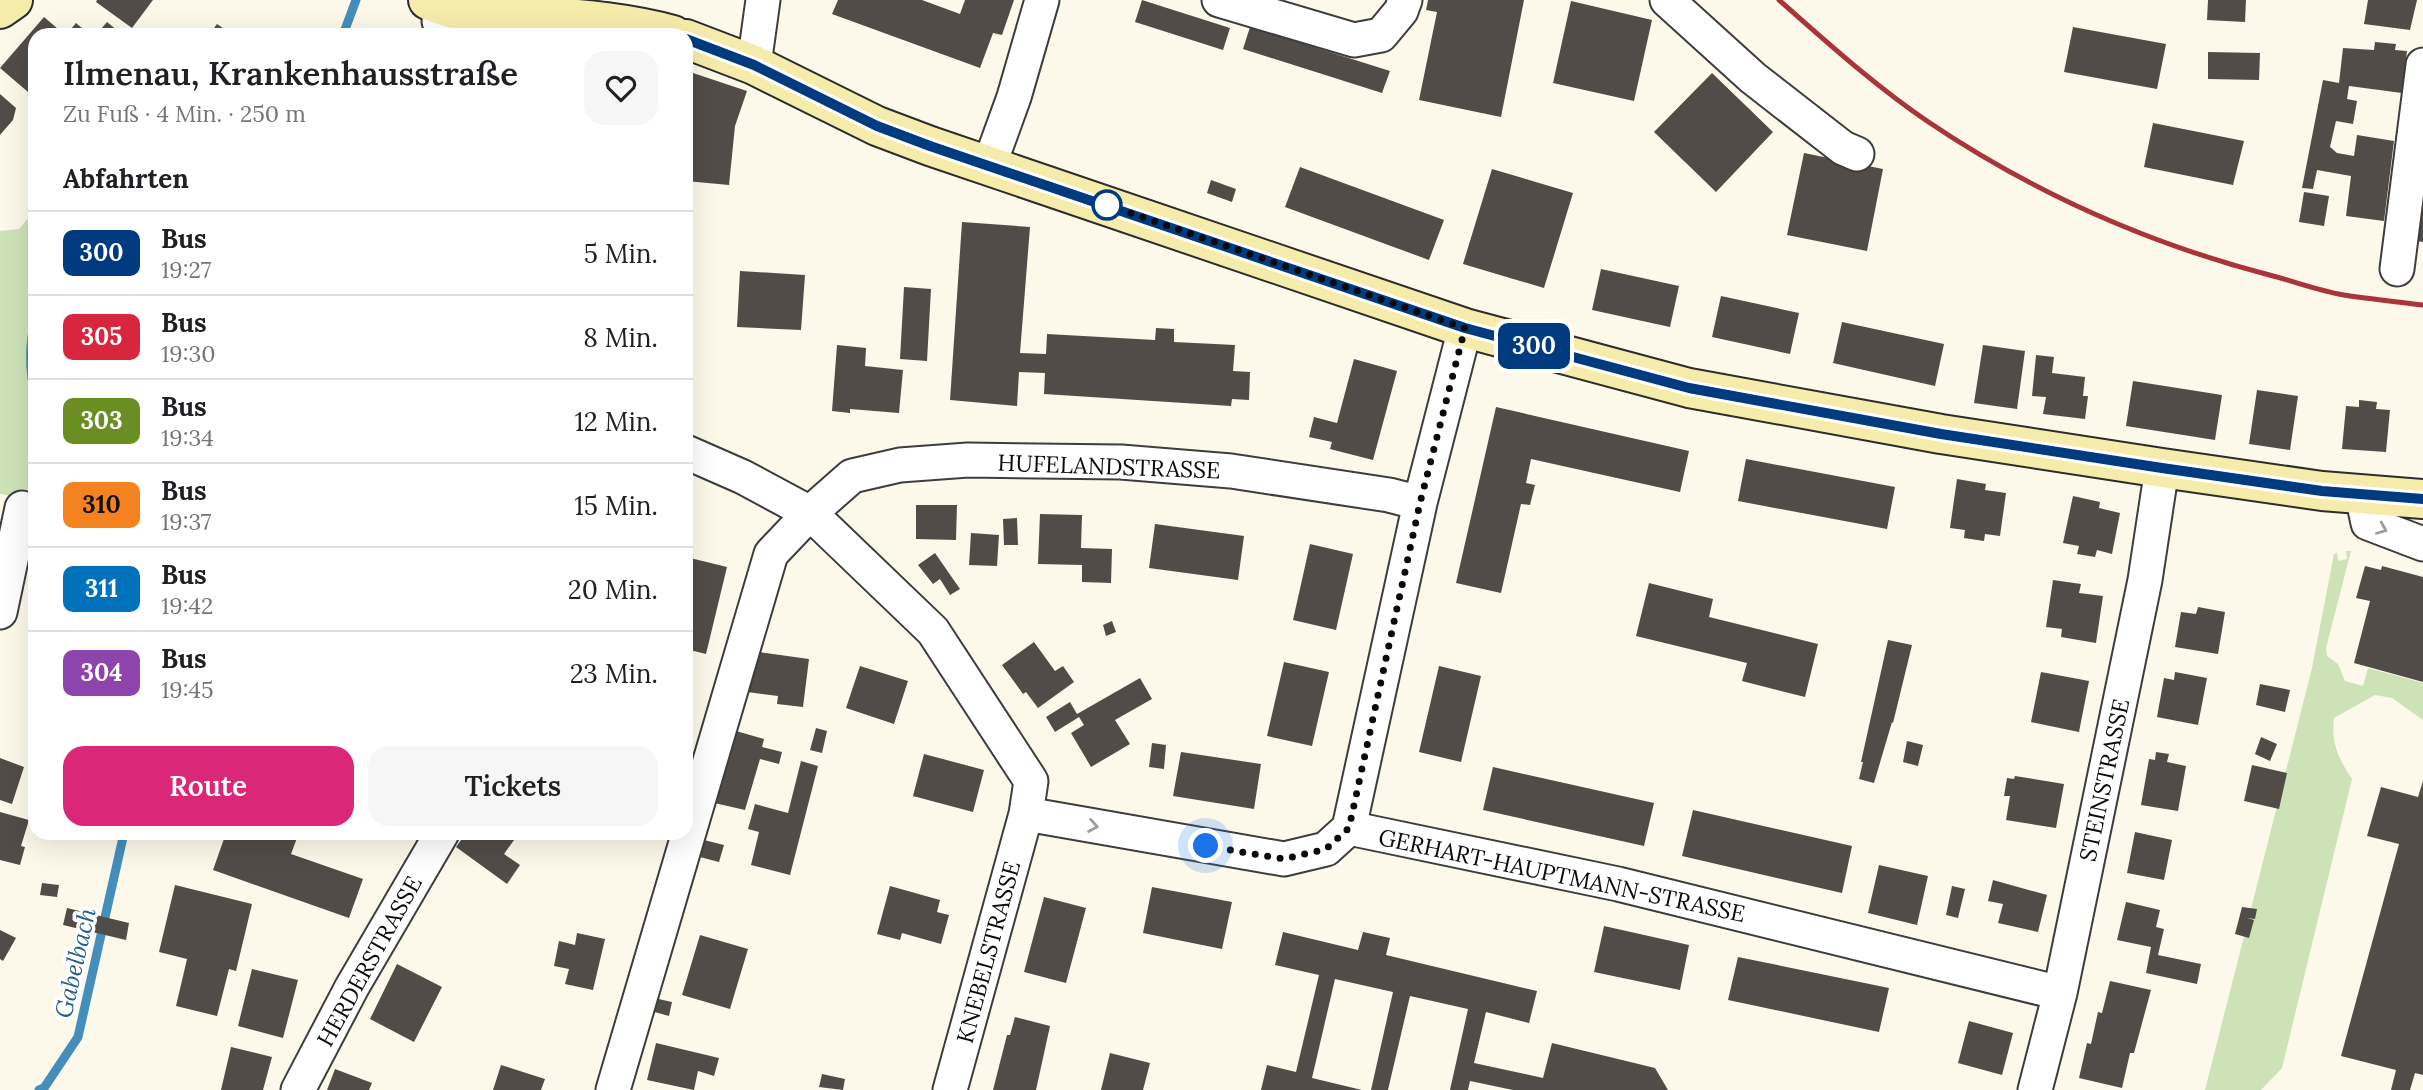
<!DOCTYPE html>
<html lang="de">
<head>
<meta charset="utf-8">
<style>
  body { margin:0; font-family:Lora,serif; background:#f6f6f6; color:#202124; height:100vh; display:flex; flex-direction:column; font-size:26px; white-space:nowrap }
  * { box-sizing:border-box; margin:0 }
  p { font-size:23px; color:#757577 }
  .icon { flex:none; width:38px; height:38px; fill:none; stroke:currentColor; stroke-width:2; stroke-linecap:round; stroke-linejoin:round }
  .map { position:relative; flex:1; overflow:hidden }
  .drawer { position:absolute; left:28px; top:28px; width:665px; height:812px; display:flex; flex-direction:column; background:#fff; border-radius:21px; box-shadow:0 7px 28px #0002 }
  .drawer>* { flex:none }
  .badge { padding:0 14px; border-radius:10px; font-size:24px; line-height:46px }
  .you { position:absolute; width:35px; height:35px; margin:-18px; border:5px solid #fff; border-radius:50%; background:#1a73e8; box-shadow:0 0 0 10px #1a73e833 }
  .map>.badge { position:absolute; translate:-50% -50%; box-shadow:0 0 0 4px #fff }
  h2 { padding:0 35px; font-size:26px; line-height:63px }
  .round { display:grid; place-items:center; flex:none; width:74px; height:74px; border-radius:21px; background:#f6f6f6 }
  .headline { display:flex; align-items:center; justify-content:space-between; height:119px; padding:0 35px }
  h1 { font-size:33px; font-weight:600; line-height:52px }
  .action { display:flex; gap:14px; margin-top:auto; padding:14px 35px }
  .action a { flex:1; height:80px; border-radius:21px; background:#db2777; color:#fff; font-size:28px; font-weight:600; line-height:80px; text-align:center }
  .action a+a { background:#f6f6f6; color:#202124 }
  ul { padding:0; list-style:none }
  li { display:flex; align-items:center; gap:21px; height:84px; padding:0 35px; border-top:2px solid #e0e0e0 }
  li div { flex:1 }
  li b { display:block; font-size:26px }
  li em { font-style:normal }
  li .badge { min-width:77px; font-weight:700; text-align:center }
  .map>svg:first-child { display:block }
</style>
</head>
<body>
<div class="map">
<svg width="2423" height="1090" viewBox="0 0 2423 1090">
  <rect width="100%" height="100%" fill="#fdf9ea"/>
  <path fill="#cee2b8" d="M35,210V500L0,494V231L19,229Z
    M2346,551H2351L2326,648L2327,656L2338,664L2345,681L2363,686L2368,668L2423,683V720L2392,698L2375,695L2334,718C2331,743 2338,758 2352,779L2282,1068L2261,1090H2205L2312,668L2334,554L2337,553L2338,561L2347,559Z"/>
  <path fill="#b5d9ee" stroke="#448ebc" stroke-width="2" d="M35,299V406C22,368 27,337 35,299Z"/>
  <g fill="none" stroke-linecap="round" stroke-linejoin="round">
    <path stroke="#448ebc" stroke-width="9" d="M343,35L356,0
      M39,1090L44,1088L78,1037L124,833"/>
  </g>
  <path fill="#524c48" d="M97,0H153L132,28L96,2Z
    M838,0H922L960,14L965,0H1014L1002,35L993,33L980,68L832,14Z
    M1142,0L1230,28L1223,50L1135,22Z
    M1428,0H1524L1501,117L1419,100L1437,12L1426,10Z
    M2208,0H2246L2245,22L2207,20Z
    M2368,0H2417L2410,30L2364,24Z
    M1571,1L1652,20L1634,101L1553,83Z
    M44,17L65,35H35V98L0,68Z
    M107,22L123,35H96Z
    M76,23L90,35H66Z
    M217,24L233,35H209Z
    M1250,27L1390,71L1382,93L1243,49Z
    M2073,27L2166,44L2157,89L2064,72Z
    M2375,42L2396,44L2395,50L2407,51L2402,93L2349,86L2347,99L2357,101L2353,124L2336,121L2330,147L2337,153L2354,156L2357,135L2394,141L2384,221L2346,216L2351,176L2317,170L2313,189L2302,188L2323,80L2339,83L2343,48L2374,50Z
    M2208,52L2260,53L2259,80L2208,79Z
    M693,73L747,91L735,126L729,185L686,181V90Z
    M1712,73L1773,132L1716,192L1654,132Z
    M0,94L16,108L13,120L0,135Z
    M2153,123L2244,141L2233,185L2144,167Z
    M1804,153L1883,169L1867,251L1787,235Z
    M1300,167L1444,220L1429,260L1285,207Z
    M2423,168V242L2411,240Z
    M1492,169L1573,193L1544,288L1463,264Z
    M1211,180L1236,189L1232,202L1207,193Z
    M2304,192L2329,196L2324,226L2299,222Z
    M962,222L1030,227L1020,353L1046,354L1047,334L1155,340L1156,328L1174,329V342L1235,345L1233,371L1250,372L1249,400L1232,399L1231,406L1044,394L1045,373L1019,372L1017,406L950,400Z
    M686,233L692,234L688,265H686Z
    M1601,269L1679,286L1670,327L1592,310Z
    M740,271L805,275L801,330L737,327Z
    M904,287L931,289L927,361L900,359Z
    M1721,296L1799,313L1790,354L1712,337Z
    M1842,322L1944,344L1935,386L1833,363Z
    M837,345L866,348L865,366L903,370L899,413L850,409V413L832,411Z
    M1983,345L2025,351L2017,409L1974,403Z
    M2036,355L2054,357L2052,373L2085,377L2083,396H2088L2085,419L2043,414L2046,397L2032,396Z
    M1354,359L1397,371L1373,460L1330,449L1332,442L1309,437L1314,417L1337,423Z
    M2133,381L2222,395L2215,440L2126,426Z
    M2257,390L2298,396L2290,450L2249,444Z
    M2359,400L2377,402L2376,409L2390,410L2386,452L2342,449L2346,406L2359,407Z
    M1496,407L1689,451L1680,492L1531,459L1526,483L1535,485L1530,505L1521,504L1501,593L1456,583Z
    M1746,459L1895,487L1887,529L1738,501Z
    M1957,479L1986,484L1985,490L2006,493L2000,536L1985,534L1984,541L1964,538L1965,530L1950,528Z
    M2073,496L2100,502L2099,508L2120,513L2112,554L2097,550L2095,557L2077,554L2079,546L2063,543Z
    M916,505H957L956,540L916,539Z
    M1040,514L1082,515L1081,548L1112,549L1111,583L1082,582V565L1038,564Z
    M1017,518L1018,545H1004L1003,519Z
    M1155,524L1244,536L1238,580L1149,568Z
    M971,533L999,535L997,566L969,565Z
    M1310,544L1353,554L1336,630L1293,620Z
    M935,553L960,589L950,595L940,579L933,584L918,565Z
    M686,557L727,567L706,654L686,649Z
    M2365,566L2381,570L2382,566L2423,577V682L2354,663L2370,601L2356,598Z
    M2053,580L2081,584L2079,593L2103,596L2096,643L2061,637L2062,629L2046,627Z
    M1649,583L1713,599L1709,617L1818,644L1805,697L1742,681L1747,663L1636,636Z
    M2198,607L2225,612L2218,654L2175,647L2181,612L2196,614Z
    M1112,621L1116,632L1106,636L1103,625Z
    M1888,640L1912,645L1893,723L1892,722L1874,783L1859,779L1863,762H1861Z
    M1034,642L1055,671L1063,666L1074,682L1038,708L1026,692L1023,694L1002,665Z
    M752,651L809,659L803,707L777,704L778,696L747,692Z
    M1284,662L1329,672L1312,746L1267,736Z
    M860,666L908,681L894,724L846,708Z
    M1439,666L1481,676L1461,762L1419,752Z
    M2041,672L2089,681L2079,732L2031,722Z
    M2175,672L2207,678L2198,725L2157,717L2164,678L2174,680Z
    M1140,678L1152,699L1115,720L1130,744L1091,767L1071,733L1084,725L1079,717L1055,732L1046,717L1070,702L1077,714Z
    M2260,684L2290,690L2285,712L2256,705Z
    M816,728L827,731L822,753L810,750Z
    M729,729L764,739L762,747L782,752L779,764L760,759L745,810L710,802Z
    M2261,737L2277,744L2270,761L2255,754Z
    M1907,741L1923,745L1918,766L1903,762Z
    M1152,743L1166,745L1164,769L1149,767Z
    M1181,752L1261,764L1254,809L1173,796Z
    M2156,752L2169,754L2167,762L2186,766L2178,811L2141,805L2149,759L2155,760Z
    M924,754L984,770L973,812L913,796Z
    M0,758L24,767L12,804L0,800Z
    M801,761L818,766L790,875L751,865L759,832L748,829L755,804L788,813Z
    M2252,765L2287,773L2279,809L2244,801Z
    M1493,767L1654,803L1644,846L1483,810Z
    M2015,776L2064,784L2056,828L2006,820L2010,796H2004L2007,778L2014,779Z
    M2423,781V1075L2415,1073L2410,1090H2391L2396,1070L2341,1056L2399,844L2367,836L2381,787L2418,797Z
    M1693,810L1852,846L1842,893L1682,856Z
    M0,812L29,820L21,846L25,847L20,865L0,860Z
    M2135,832L2172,840L2164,880L2127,873Z
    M226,833H282L297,838L291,854L363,879L349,918L213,870Z
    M466,833H519L504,854L520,865L507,884L456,847Z
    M700,839L724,845L719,862L696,856Z
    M1879,865L1928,876L1917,925L1868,913Z
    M1993,880L2047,895L2038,932L1998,923L2003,904L1988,901Z
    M42,883L59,885L57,897L40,895Z
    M175,885L252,904L236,971L229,969L217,1016L176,1006L187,959L159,952Z
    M890,886L940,900L937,912L949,915L941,944L902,933L900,940L877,934Z
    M1952,886L1965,889L1958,918L1946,915Z
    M1152,887L1232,902L1222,949L1143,933Z
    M1044,897L1086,908L1066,983L1024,972Z
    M2126,902L2160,910L2156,927L2164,929L2158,955L2201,964L2197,984L2146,973L2151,947L2117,940Z
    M2242,907L2257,909L2255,919L2247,918L2254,920L2249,938L2235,934Z
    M67,908L129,923L126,940L63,925Z
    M1604,926L1689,945L1680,990L1594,972Z
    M0,930L16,938L3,961L0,959Z
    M1283,932L1358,950L1363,932L1390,938L1386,955L1537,991L1529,1023L1486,1012L1474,1063L1543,1078L1552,1043L1655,1068L1668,1090H1513L1470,1081L1468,1090H1450L1468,1009L1410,996L1388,1090H1371L1393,992L1335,979L1312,1078L1362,1090H1261L1267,1065L1296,1072L1319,975L1275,965Z
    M577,933L605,939L593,990L565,984L569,969L554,966L559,941L575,945Z
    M700,935L748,949L730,1009L682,995Z
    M1738,957L1889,988L1879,1032L1728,1000Z
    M397,964L442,987L414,1042L370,1019Z
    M252,969L298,980L283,1038L238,1026Z
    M2110,981L2151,990L2134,1053H2130L2122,1088L2079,1078L2087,1043L2091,1044L2098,1012L2102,1013Z
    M654,998L672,1002L669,1016L651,1011Z
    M1015,1017L1050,1026L1036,1090H993L1007,1035H1010Z
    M1969,1021L2013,1033L2002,1075L1958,1063Z
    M656,1043L719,1058L714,1076L698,1071L694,1090L647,1080Z
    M231,1047L272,1057L263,1090H221Z
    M1110,1053L1150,1063L1143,1090H1101Z
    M501,1065L545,1079L541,1090H493Z
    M335,1069L372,1083L369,1090H327Z
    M822,1074L845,1079L843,1090L819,1087Z"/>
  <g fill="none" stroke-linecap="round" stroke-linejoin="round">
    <g stroke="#3d3d3d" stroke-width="37">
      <path id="street" d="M1219,0L1354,40L1381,35L1401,11L1405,0
        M1667,0L1753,78L1843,148L1857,154
        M440,6L439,21L443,35
        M754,65L763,0
        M989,166L1014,97L1042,0
        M2397,269L2423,65
        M686,452L743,477L810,513L933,631L1031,781L1026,814L950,1090
        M2362,495L2368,523L2423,544
        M0,612L22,508
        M1026,814L1284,859L1326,849L1349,828L1618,884L2060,993
        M1349,828L1420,503L1465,328
        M298,1090L352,987L442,833
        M613,1090L771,554L810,513L852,476L900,465L968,460L1121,462L1231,471L1389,495L1420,503
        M2035,1090L2060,993L2145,580L2162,468"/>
    </g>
    <g stroke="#2c2c2c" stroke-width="42">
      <path id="secondary" d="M428,0C462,16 502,14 539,16C584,19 629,23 673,35
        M0,9L13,0
        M686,39L754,65L877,126L930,146L1465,328L1689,388L1941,434L2162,468L2322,491L2423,499"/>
    </g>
    <use href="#street" stroke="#fff" stroke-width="33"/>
    <use href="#secondary" stroke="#f5ecac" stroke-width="38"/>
    <path stroke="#a9343a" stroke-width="5" d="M1779,0C1827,42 1874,85 1927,121C2032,192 2149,244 2273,276C2296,282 2320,291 2344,295C2370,299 2397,302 2423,305"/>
  </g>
  <defs><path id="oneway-chevron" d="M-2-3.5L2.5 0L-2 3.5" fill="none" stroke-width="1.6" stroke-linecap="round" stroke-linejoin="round" transform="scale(1.75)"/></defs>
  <g stroke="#9d9d9d">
    <use href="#oneway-chevron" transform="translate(2382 529) rotate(23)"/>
    <use href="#oneway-chevron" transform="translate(1093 826) rotate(10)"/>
  </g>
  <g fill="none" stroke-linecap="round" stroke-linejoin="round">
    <g stroke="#fff" stroke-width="16">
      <path id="line" d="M686,39L754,65L877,126L930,146L1465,328L1689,388L1941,434L2162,468L2322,491L2423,499"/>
    </g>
    <use href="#line" stroke="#003b80" stroke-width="10"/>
    <path stroke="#0a0a0a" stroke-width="7" stroke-dasharray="0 12.6" d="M1107,205L1465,328L1420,503L1349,828L1326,849L1284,859L1206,846"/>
  </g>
  <circle fill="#fff" stroke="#003b80" stroke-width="3.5" cx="1107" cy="205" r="14"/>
  <g text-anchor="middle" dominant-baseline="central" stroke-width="7" stroke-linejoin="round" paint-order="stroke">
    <g font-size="23" fill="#0a0a0a" stroke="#fff">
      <text transform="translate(1109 466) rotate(2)">HUFELANDSTRASSE</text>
      <text transform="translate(2104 780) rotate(-78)">STEINSTRASSE</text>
      <text transform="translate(1562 875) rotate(12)">GERHART-HAUPTMANN-STRASSE</text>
      <text transform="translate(988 952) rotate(-75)">KNEBELSTRASSE</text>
      <text transform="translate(369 961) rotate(-61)">HERDERSTRASSE</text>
    </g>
    <g font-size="24" font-style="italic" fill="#245f8c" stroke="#fff">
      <text transform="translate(75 963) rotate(-77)">Gabelbach</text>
    </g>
  </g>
</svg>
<div class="you" style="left:1206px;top:846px"></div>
<b class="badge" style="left:1534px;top:346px;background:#003b80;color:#fff">300</b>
<section class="drawer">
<div class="headline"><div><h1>Ilmenau, Krankenhausstraße</h1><p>Zu Fuß · 4 Min. · 250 m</p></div><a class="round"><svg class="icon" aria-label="heart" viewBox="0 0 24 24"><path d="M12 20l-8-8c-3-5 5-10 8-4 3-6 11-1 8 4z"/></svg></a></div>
<h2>Abfahrten</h2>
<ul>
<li><span class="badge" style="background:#003b80;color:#fff">300</span><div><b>Bus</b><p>19:27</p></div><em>5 Min.</em></li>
<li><span class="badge" style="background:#d7263d;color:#fff">305</span><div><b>Bus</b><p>19:30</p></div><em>8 Min.</em></li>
<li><span class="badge" style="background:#6b8e23;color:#fff">303</span><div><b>Bus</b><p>19:34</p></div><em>12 Min.</em></li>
<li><span class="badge" style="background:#f58220;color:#111">310</span><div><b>Bus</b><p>19:37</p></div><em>15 Min.</em></li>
<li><span class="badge" style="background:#0072bc;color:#fff">311</span><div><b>Bus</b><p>19:42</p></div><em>20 Min.</em></li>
<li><span class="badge" style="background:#8e44ad;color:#fff">304</span><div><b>Bus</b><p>19:45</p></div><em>23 Min.</em></li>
</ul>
<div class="action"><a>Route</a><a>Tickets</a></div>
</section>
</div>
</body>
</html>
